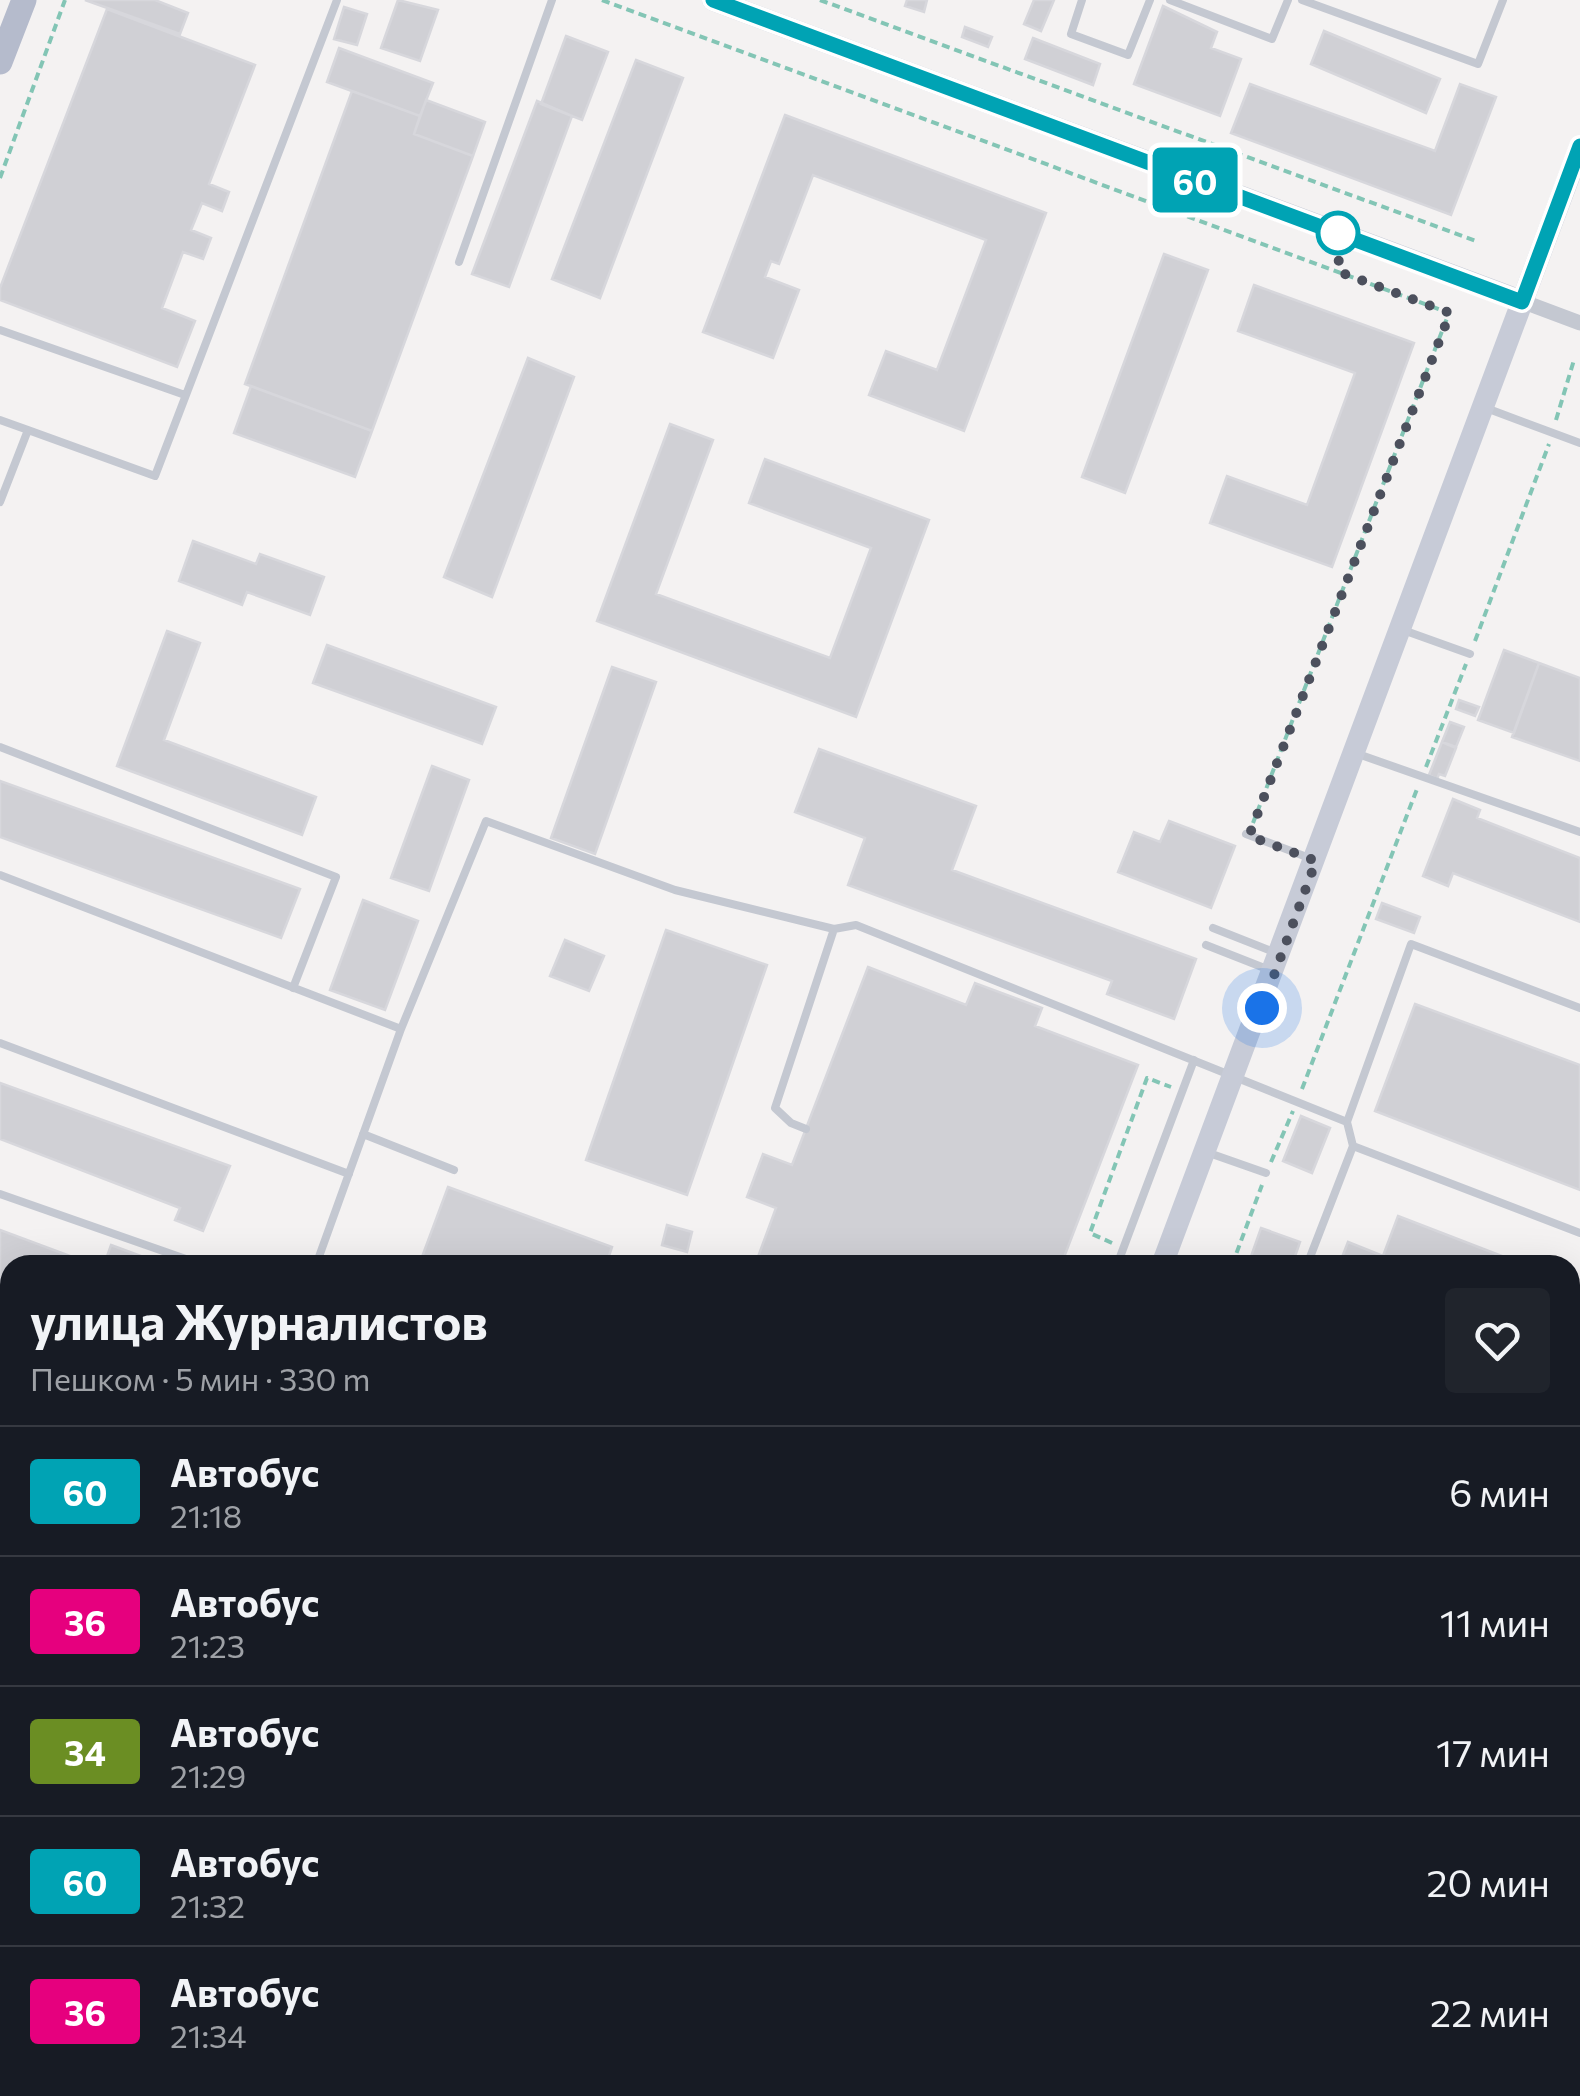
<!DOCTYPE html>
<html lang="ru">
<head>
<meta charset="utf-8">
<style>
  body { margin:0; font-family:Commissioner,sans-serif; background:#20242c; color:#f1f3f6; height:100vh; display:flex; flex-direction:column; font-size:38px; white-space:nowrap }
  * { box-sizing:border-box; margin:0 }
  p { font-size:32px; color:#9ea1a6 }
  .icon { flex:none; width:55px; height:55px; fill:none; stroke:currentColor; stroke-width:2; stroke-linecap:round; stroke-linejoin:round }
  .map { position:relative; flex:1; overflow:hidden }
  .side { position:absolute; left:0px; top:1255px; width:1580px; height:842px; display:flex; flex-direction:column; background:#171b24; border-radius:30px 30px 0 0; box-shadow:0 10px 40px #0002 }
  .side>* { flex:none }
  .badge { padding:0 20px; border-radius:8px; font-size:35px; line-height:65px }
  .you { position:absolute; width:50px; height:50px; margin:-25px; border:8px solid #fff; border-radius:50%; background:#1a73e8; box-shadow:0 0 0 15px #1a73e833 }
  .map>.badge { position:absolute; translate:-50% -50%; box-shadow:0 0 0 5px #fff }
  .round { display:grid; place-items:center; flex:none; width:105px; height:105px; border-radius:10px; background:#20242c }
  .overview { display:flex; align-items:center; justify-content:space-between; height:170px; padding:0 30px }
  h1 { font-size:48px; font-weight:700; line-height:75px }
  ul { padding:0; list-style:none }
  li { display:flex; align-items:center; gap:30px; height:130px; padding:0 30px; border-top:2px solid #363941 }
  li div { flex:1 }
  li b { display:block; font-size:38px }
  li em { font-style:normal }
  li .badge { min-width:110px; font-weight:700; text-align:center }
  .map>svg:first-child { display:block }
</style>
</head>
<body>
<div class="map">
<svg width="1580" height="2096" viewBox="0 0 1580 2096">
  <rect width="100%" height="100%" fill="#f4f2f2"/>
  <path fill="#e5e4e3" d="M0,1859L10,1893V1977L0,1980Z"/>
  <path fill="#d0d0d5" stroke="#d7d7dc" stroke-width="2.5" d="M85,0H155L188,13L180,34Z
    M398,0L438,10L420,61L381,48Z
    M907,0H927L924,12L905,6Z
    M1034,0H1054L1041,31L1024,24Z
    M1163,6L1217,32L1211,48L1241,59L1220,116L1134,84Z
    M344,7L367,14L357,45L334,39Z
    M107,9L255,65L209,184L229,192L222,211L202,203L191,230L211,238L203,259L183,252L162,308L195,321L177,367L0,300V288Z
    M965,27L992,37L988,47L962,37Z
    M1324,31L1440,79L1426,113L1311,64Z
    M566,36L608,52L582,120L541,104Z
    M1033,38L1100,64L1093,85L1025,59Z
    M339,48L433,83L420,116L327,82Z
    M636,60L683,78L600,298L552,279Z
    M1250,84L1435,151L1460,84L1496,97L1451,215L1231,133Z
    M352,91L420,116L414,134L473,156L372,431L245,384Z
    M426,100L485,122L473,156L414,134Z
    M537,101L572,116L509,287L472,274Z
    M785,115L1046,213L964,431L869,395L886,351L937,370L986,240L813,175L779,264L771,261L765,277L799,290L773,358L703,332Z
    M1164,254L1208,270L1125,493L1082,477Z
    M1254,285L1414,343L1332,567L1210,523L1227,476L1307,505L1355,373L1238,331Z
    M528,358L574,377L492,597L444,577Z
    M251,386L372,431L355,477L234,433Z
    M670,424L713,440L656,594L830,658L871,548L749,503L765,459L929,520L856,717L597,621Z
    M193,541L256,564L260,554L324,577L310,615L247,592L242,605L179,581Z
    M167,631L200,643L164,740L316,797L302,835L117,766Z
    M327,645L496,707L482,744L313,683Z
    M1504,650L1539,663L1514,733L1478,720Z
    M1539,663L1580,678V761L1512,737Z
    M612,667L656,682L595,854L551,838Z
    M1459,700L1479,707L1475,716L1456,709Z
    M1450,722L1464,727L1456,747L1442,742Z
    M1442,742L1456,748L1445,776L1439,774L1437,779L1429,775Z
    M819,749L976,806L952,870L1196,959L1174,1019L1107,994L1112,981L848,885L865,838L795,812Z
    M432,766L469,780L429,891L391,878Z
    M0,781L300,889L281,938L0,837Z
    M1453,799L1480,810L1477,818L1580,858V922L1453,873L1448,886L1423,876Z
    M1169,821L1235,846L1211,908L1118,872L1134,832L1160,842Z
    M363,900L418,921L385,1010L330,990Z
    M1382,903L1420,917L1414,933L1376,919Z
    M666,930L767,965L687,1195L586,1160Z
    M565,940L604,956L589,991L550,976Z
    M868,967L966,1005L975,983L1042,1008L1035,1026L1138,1065L1061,1265H755L776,1208L747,1197L763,1154L792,1165Z
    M1415,1004L1580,1065V1190L1375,1111Z
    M0,1083L230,1166L203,1231L175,1220L180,1208L0,1139Z
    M1301,1116L1330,1128L1312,1173L1283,1161Z
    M448,1187L612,1247L606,1265H419Z
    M1398,1216L1525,1265H1339L1348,1242L1383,1256Z
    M667,1225L692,1232L687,1252L662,1245Z
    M1261,1228L1300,1242L1292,1265H1248Z
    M0,1230L94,1265H10V1289L0,1285Z
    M111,1245L165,1265H104Z
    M1570,1282L1580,1286V1342L1570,1367Z
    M0,1311L10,1315V1335L0,1332Z
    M0,1546L10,1550V1590L0,1586Z
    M1570,1649L1580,1652V1694L1570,1724Z
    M1570,1846L1580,1850V1915L1570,1911Z
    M146,2088H185L187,2096H148Z
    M453,2088H510L512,2096H454Z
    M937,2088H1079L1081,2096H938Z
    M1376,2088H1405L1402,2096H1373Z"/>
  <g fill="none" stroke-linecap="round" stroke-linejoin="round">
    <path stroke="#83c5b5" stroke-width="4" stroke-dasharray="8 5" stroke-linecap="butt" d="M602,0L1449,313L1253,823
      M820,0L1476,241
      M0,178L65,0
      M1556,420L1574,360
      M1475,641L1549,444
      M1426,767L1466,664
      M1302,1089L1417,789
      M1271,1162L1293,1111
      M1112,1243L1090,1233L1147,1078L1171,1087
      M1232,1265L1262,1185
      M0,1335L10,1339
      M0,1823L10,1826
      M1570,1930L1580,1934
      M72,2088L74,2096
      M190,2088L192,2096
      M268,2088L270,2096
      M734,2096L768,2088
      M894,2096L896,2088"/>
    <path stroke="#c4c8d1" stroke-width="8" d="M1082,0L1071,34L1128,55L1150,0
      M1170,0L1272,39L1288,0
      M1302,0L1478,64L1503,0
      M459,262L552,0
      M0,330L185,395
      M1486,408L1580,443
      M0,420L28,430L0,502
      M28,430L155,476L337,0
      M1403,630L1470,654
      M0,747L336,877L293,988
      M1358,754L1580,832
      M1246,834L1312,859
      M0,875L401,1029
      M1213,928L1274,952
      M1206,945L1267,969
      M0,1043L349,1174
      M1347,1122L1411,944L1580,1008
      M806,1129L791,1123L775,1108L834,929
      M363,1134L454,1170
      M1353,1146L1580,1233
      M1209,1153L1266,1173
      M0,1194L203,1265
      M316,1265L401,1029L486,821L675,890L834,929L856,925L1347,1122L1353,1146L1307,1265
      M1117,1265L1194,1060
      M1570,1417L1580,1392
      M0,1608L10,1612
      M0,1765H10
      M1570,1831L1580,1834
      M0,1871L10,1869
      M0,2082L10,2079
      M132,2088L135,2096
      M1287,2088L1311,2096
      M1478,2088L1501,2096
      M1178,2096L1180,2088
      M1241,2096L1243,2088"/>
    <path stroke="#c4c8d1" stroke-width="15" d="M1521,301L1580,323
      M1570,2087L1577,2069
      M1345,2096L1348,2088"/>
    <path stroke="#c7cbd7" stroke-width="22" d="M713,0L1521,301
      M1162,1265L1580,147
      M235,2088L237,2096
      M862,2096L864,2088"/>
    <path stroke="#b5bbcc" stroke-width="25" d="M0,62L24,0
      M0,1403L10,1407
      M0,1487L10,1491
      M0,1518L10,1522
      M1570,1976L1580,1980
      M1570,2066L1580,2070"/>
    <path stroke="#b5b6bb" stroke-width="2.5" d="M0,1440L10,1444
      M1570,2019L1580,2023"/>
  </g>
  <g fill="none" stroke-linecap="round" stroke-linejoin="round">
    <g stroke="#fff" stroke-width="22">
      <path id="line" d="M713,0L1522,302L1580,146"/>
    </g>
    <use href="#line" stroke="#00a3b4" stroke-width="15"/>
    <path stroke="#4c505d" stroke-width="10" stroke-dasharray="0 18" d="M1262,1008L1316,861L1249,836L1450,313L1339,272L1338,233"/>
  </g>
  <circle fill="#fff" stroke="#00a3b4" stroke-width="5" cx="1338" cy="233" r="20"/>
</svg>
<div class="you" style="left:1262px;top:1008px"></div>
<b class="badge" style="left:1195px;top:180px;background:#00a3b4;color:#fff">60</b>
<section class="side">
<div class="overview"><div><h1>улица Журналистов</h1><p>Пешком · 5 мин · 330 m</p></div><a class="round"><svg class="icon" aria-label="heart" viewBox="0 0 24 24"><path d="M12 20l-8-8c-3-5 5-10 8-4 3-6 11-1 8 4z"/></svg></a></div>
<ul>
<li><span class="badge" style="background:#00a3b4;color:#fff">60</span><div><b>Автобус</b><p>21:18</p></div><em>6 мин</em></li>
<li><span class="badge" style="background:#e6007e;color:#fff">36</span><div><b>Автобус</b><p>21:23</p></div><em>11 мин</em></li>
<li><span class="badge" style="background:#6b8e23;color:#fff">34</span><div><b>Автобус</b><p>21:29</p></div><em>17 мин</em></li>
<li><span class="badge" style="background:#00a3b4;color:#fff">60</span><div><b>Автобус</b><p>21:32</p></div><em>20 мин</em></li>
<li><span class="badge" style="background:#e6007e;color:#fff">36</span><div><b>Автобус</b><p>21:34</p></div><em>22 мин</em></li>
</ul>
</section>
</div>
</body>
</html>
